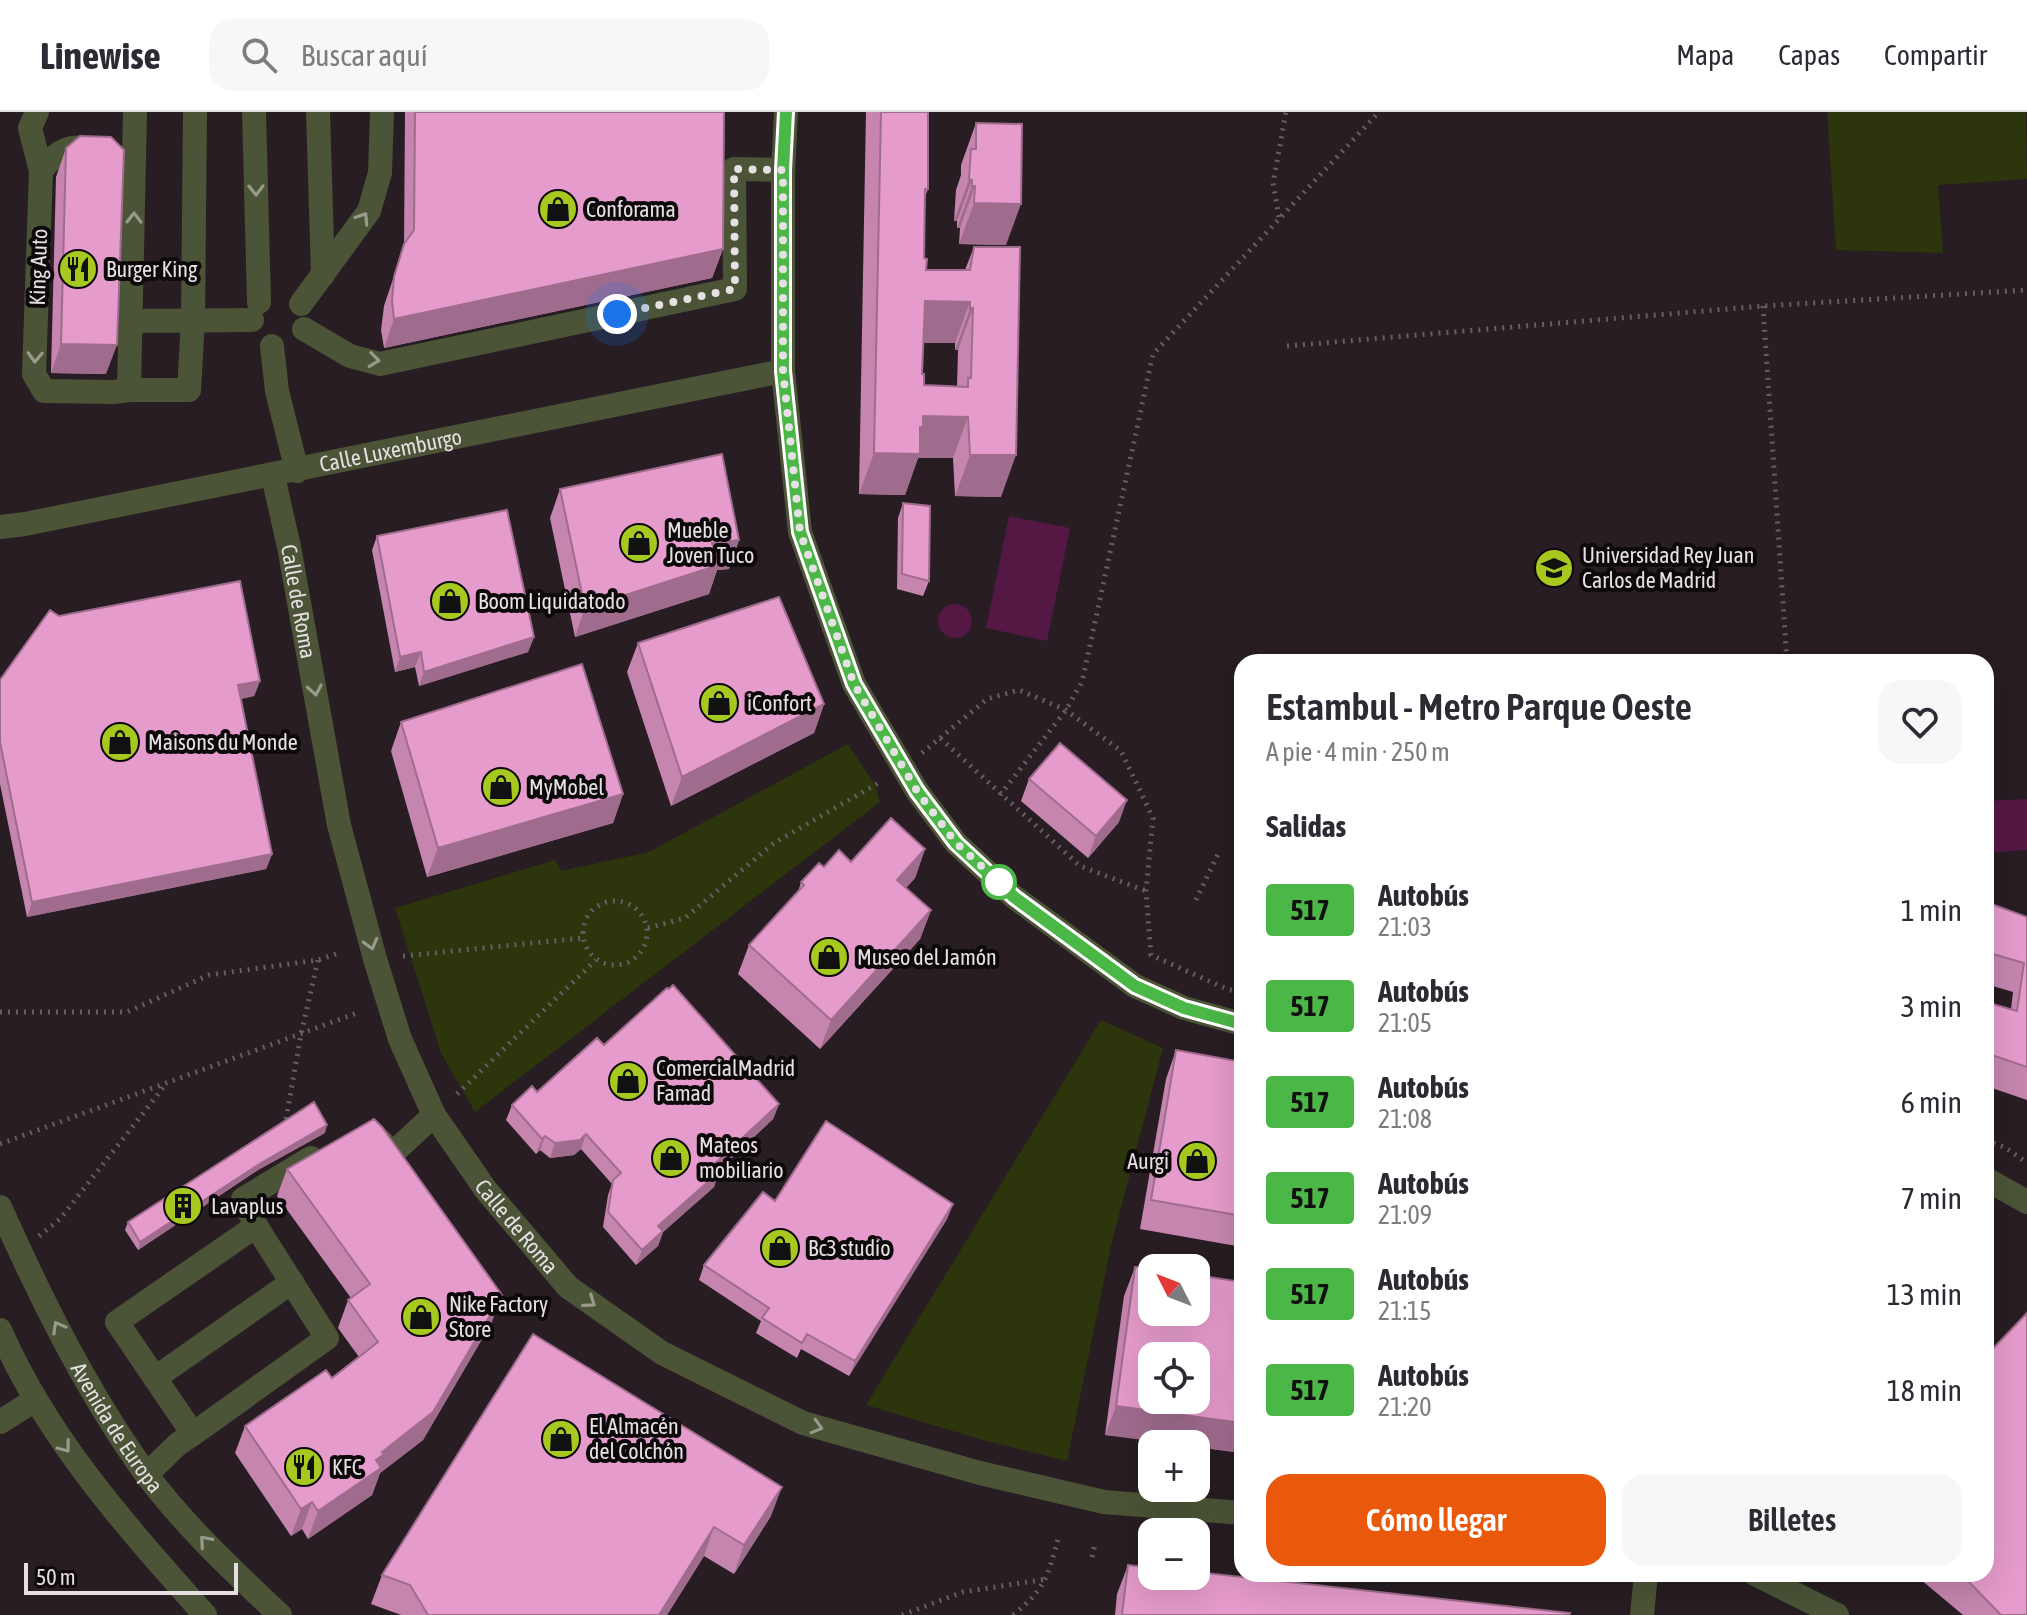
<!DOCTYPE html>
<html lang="es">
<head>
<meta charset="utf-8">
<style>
  body { margin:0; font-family:"Asap Condensed",sans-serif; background:#f7f7f7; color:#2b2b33; height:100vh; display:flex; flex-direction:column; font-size:30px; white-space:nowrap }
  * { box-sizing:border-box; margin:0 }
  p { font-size:26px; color:#7c7c81 }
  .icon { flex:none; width:44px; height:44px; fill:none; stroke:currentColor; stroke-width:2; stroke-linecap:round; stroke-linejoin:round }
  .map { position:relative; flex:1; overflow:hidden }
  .side { position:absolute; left:1234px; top:542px; width:760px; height:928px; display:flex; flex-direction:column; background:#fff; border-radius:24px; box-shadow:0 8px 32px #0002 }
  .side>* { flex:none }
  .badge { padding:0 16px; border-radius:6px; font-size:28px; line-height:52px }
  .needle { width:52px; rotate:312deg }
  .tools { position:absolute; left:1138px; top:1142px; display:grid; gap:16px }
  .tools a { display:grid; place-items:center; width:72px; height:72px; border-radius:16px; background:#fff; box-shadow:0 8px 32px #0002; font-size:40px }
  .scale { position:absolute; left:24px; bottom:20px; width:214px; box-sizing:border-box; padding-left:8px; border:4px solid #e6dfe3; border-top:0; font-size:22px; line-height:28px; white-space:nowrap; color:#e6dfe3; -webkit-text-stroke:6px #0d090b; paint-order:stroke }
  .you { position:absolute; width:40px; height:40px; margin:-20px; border:6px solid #fff; border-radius:50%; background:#1a73e8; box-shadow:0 0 0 12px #1a73e833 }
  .map>.badge { position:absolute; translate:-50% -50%; box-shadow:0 0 0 4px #fff }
  h2 { padding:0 32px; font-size:30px; line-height:72px }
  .round { display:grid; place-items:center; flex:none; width:84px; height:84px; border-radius:24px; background:#f7f7f7 }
  .head { display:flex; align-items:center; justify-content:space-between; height:136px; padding:0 32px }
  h1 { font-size:38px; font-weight:600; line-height:60px }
  .action { display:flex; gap:16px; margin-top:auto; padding:16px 32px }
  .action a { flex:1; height:92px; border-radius:24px; background:#ea580c; color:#fff; font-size:32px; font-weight:600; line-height:92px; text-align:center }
  .action a+a { background:#f7f7f7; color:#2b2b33 }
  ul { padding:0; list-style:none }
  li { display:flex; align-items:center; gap:24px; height:96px; padding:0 32px }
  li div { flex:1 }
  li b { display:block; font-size:30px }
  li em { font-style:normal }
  li .badge { min-width:88px; font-weight:700; text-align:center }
  header { display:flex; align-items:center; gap:48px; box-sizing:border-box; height:112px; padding:0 40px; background:#fff; border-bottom:2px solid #e1e1e2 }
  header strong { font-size:38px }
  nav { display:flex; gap:44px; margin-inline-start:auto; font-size:28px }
  .search { width:560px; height:72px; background:#f7f7f7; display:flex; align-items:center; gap:20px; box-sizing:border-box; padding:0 28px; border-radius:24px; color:#7c7c81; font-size:30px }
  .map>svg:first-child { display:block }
</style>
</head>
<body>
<header>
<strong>Linewise</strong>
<div class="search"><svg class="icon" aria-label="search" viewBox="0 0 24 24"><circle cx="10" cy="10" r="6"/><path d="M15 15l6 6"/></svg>Buscar aquí</div>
<nav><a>Mapa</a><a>Capas</a><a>Compartir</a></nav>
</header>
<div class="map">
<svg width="2027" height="1503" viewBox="0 0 2027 1503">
  <rect width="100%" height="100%" fill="#271d23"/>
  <path fill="#2c350b" d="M1827,0H2026L2027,67L1938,73L1943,141L1836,138Z
    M848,632L875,673L880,690L475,1000L441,941L395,796L555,748L561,759L649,740Z
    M1101,908L1163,936L1111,1134L1067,1349L983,1328L866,1293Z"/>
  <path fill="#551744" d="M1009,404L1070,416L1047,529L986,516Z
    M938 509a17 17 0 1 1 34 0a17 17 0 1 1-34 0Z
    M2027,687V738L1986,741V689Z"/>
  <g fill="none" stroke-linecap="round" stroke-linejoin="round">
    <path stroke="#675e64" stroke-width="5" stroke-dasharray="2 6" stroke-linecap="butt" d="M1279,105L1273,71L1286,0
      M1763,194L1787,550
      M1287,234L1763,194L2027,178
      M940,626L987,587L1019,578L1066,598L1121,639L1153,706L1146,779L1151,843L1227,877L1242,881
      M922,641L940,626L1080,754L1146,779
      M1000,683L1066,598L1082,570L1153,242L1379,0
      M1196,788L1220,738
      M583 821a32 32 0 1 1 64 0a32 32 0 1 1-64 0Z
      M648,816L685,806L774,731L882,669
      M403,844L583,826
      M0,900H127L209,863L318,848L336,842
      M457,982L596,848
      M286,1007L301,922L318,848
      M1986,1028L2006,1036L2027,1051
      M0,1032L357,901
      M39,1124L60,1107L166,972
      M1092,1445L1095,1432
      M902,1503L963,1480L1047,1467
      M1013,1503C1046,1476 1048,1464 1059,1423"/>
    <g stroke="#4b5436" stroke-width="24">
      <path d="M37,0L30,16L41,59"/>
      <path d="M135,0L129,278H189L193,208L195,0"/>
      <path d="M254,0L259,190"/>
      <path d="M318,0L323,163"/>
      <path d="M786,0L783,62V259L800,420L854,572L917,679L956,731L1014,785L1135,874L1184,896L1242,912"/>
      <path d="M96,38C71,31 57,38 41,59L34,262L44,279L114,280L129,278"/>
      <path d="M301,192L369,99L380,61L382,0"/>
      <path d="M132,209L252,208"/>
      <path d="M304,217L350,244L380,252L735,177L734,57L783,58"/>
      <path d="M272,234L277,279L297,359"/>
      <path id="s1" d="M273,364L289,435L339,713L375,847L400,927L434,1003L486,1078L568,1175L662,1241L803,1311L980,1361L1104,1390L1242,1401"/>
      <path id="s2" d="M0,415L25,412L783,259"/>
      <path d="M374,1023L393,1041L434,1003"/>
      <path d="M1986,1067L2027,1090"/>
      <path id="s3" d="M0,1095C41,1187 87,1280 146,1362C185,1414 233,1459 280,1503"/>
      <path d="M256,1114L243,1087L311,1046"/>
      <path d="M0,1218C48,1328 127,1415 205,1503"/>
      <path d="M155,1266L292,1170"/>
      <path d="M0,1310L35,1288"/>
      <path d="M147,1362L178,1332L193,1322L327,1226L256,1114L117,1210L193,1322"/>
      <path d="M1755,1462L1837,1503"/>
      <path d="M1642,1503L1646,1462"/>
    </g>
  </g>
  <path fill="#c585af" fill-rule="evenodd" d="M405,0H724L723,137L712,166L384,236L381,218L384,194L404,134Z
    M866,0H928V77L925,85L924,146L926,158H965L974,135L1001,385L955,384L953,346H918L905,383L859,382ZM923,231H955V238H958L957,275L924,273L922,262Z
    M976,11L1006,133L959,132L960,116H957V109H954L956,78L961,63V53Z
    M66,36L106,262L51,261L56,65Z
    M560,377L739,428L729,457L717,458L709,482L575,525L550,406Z
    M903,391L929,469L923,484L897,477L898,406Z
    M377,424L534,525L528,540L419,574L415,555L395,560L372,438Z
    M59,504L260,569L254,584L241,587L272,742L266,757L27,805L0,672V568Z
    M638,531L824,592L814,621L671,694L627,560Z
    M401,610L623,682L613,711L427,765L391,639Z
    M1029,667L1119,710L1088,746L1021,689Z
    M925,737L915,766L906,776L931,798L920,827L820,937L738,862L749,833L798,780L801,770L824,755Z
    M1986,790L2027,805V988L1986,974V890L2011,897L2013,880L1986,872Z
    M604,933L779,992L773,1007L718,1059L714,1075L663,1120L658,1134L636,1153L603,1115L608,1083L612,1072L581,1037L574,1043L550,1046L540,1038L536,1042L506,1008L512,993L537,980Z
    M1176,938L1242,950V1135L1140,1117L1166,967Z
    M325,1021L258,1058L138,1138L125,1118L128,1110Z
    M287,1057L492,1210L423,1328L380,1361L372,1383L308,1427L302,1417L291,1424L235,1341L245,1314L332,1266L359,1245L338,1216L348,1188L351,1186L277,1084Z
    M775,1089L953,1092L947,1107L849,1264L801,1237L797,1246L756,1221L761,1209L699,1168L704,1153Z
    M1135,1155L1242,1170V1341L1196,1335V1332L1105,1323L1124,1184Z
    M771,1404L734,1462L704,1444L667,1503H401L371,1492L382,1463Z
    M1128,1453L1569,1503H1115L1117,1482Z
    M1912,1462H1986L2027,1503H1963L1920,1467Z"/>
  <path fill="#a06c8e" d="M969,67L972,68L957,109H954Z
    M972,74H975L960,116H957Z
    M974,91L1021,92L1006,133L959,132Z
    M723,137L712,166L384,236L394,207Z
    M925,189L970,190L955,231H910Z
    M973,196L958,238H955L970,197Z
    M61,232L117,233L106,262L51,261Z
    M923,304L968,305L953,346H918L905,383L859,382L874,341Z
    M970,343H1016L1001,385L955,384Z
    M739,428L729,457L717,458L709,482L575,525L585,496L712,431Z
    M534,525L528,540L419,574L424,560Z
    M421,540L415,555L395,560L400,545Z
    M260,569L254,584L232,588L238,573Z
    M824,592L814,621L671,694L682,665Z
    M623,682L613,711L427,765L438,736Z
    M1127,688L1119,710L1088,746L1096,724Z
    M925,737L915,766L887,797L897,768Z
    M272,742L266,757L27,805L32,790Z
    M931,798L920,827L820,937L831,908Z
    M779,992L773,1007L707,1068L713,1053Z
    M327,1013L325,1021L258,1058L138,1138L140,1130L261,1051Z
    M586,1022L581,1037L574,1043L550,1046L555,1031Z
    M545,1024L540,1038L536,1042L542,1027Z
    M719,1060L714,1075L663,1120L658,1134L636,1153L642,1138L658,1114Z
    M953,1092L947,1107L849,1264L855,1249Z
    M502,1183L492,1210L423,1328L380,1361L372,1383L308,1427L318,1399L376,1348Z
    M1116,1294L1242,1311V1341L1196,1335V1332H1173L1105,1323Z
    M782,1375L771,1404L734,1462L744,1433Z
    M312,1390L302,1417L291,1424L301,1397Z
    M714,1415L704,1444L667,1503H659Z"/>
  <path fill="#e59bcb" stroke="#a06c8e" stroke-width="2" fill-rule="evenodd" d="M415,0H724L723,137L394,207L392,189L394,165L404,132L414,118Z
    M881,0H928V77H925L924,146L927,147L926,158H970L974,135H1020L1016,343H970L968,305L923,304V315H920V342L874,341ZM925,189L970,190V197L973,196L971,266H968V275L924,273V262H922Z
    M976,11L1022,12L1021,92L974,91L975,74H972V68L969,67L971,37H976Z
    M80,24L111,25L124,38L117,233L61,232L66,36Z
    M722,342L739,428L712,431L719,453L585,496L560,377Z
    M903,391L930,394L929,469L902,462Z
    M507,398L534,525L424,560L421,540L400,545L377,424Z
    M240,469L260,569L238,573L272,742L32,790L0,630V568L50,498L59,504Z
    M779,485L824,592L682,665L638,531Z
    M582,552L623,682L438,736L401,610Z
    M1060,631L1127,688L1096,724L1029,667Z
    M891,706L925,737L897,768L931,798L831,908L749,833L804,773L801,770L819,751L824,755L839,738L851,750Z
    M1986,790L2027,805V955L1986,941V890L2017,899L2024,851L1986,840Z
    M673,873L779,992L713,1053L719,1060L658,1114L663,1119L642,1138L608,1100L613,1068L621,1061L586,1022L580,1028L555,1031L545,1024L542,1027L512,993L532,974L537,980L597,926L604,933L667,876L669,877Z
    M1176,938L1242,950V1104L1151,1088Z
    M314,990L327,1013L261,1051L140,1130L128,1110Z
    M374,1007L382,1015L502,1183L433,1300L382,1340L384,1342L376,1348L381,1356L318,1399L312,1390L301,1397L245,1314L326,1258L332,1266L378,1230L348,1188L370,1172L287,1057Z
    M826,1009L953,1092L855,1249L807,1222L802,1231L762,1206L769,1196L704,1153L763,1080L775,1089Z
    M1135,1155L1152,1157V1200H1196V1163L1242,1170V1311L1116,1294ZM1152,1244H1196V1288H1152Z
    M2027,1201V1503H2001L1969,1470L1960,1462H1986V1244Z
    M533,1222L782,1375L744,1433L714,1415L659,1503H428L410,1473L382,1463Z
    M1128,1453L1152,1456V1464H1196V1460L1570,1501L1569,1503H1122Z"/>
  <defs><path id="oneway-chevron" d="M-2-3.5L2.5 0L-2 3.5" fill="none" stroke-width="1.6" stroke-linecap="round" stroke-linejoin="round" transform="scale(2)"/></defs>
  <g stroke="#989a8c">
    <use href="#oneway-chevron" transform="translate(256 78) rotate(89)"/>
    <use href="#oneway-chevron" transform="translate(134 106) rotate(-89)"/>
    <use href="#oneway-chevron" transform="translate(363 106) rotate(-57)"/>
    <use href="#oneway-chevron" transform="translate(35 245) rotate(92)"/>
    <use href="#oneway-chevron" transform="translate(374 248) rotate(7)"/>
    <use href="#oneway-chevron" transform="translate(315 578) rotate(80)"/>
    <use href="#oneway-chevron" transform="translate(371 832) rotate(75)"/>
    <use href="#oneway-chevron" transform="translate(590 1190) rotate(35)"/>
    <use href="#oneway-chevron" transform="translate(58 1215) rotate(-119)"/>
    <use href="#oneway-chevron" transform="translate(817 1315) rotate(16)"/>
    <use href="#oneway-chevron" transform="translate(65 1335) rotate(53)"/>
    <use href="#oneway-chevron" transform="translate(205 1429) rotate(-131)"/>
  </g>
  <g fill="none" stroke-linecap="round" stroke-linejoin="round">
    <g stroke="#fff" stroke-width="18">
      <path id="line" d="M786,0L783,58V259L800,420L854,572L917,679L956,731L1014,785L1135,874L1184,896L1242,912"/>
    </g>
    <use href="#line" stroke="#4ab747" stroke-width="12"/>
    <path stroke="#e6dfe3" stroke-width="8" stroke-dasharray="0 14.4" d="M617,202L735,177L734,57L783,58V259L800,420L854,572L917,679L956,731L999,770"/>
  </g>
  <defs>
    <g id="shop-disc" transform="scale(2)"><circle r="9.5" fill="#a7c81f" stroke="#0d090b"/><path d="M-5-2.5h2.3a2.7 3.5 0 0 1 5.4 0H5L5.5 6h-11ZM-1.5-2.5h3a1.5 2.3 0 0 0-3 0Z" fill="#111"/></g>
    <g id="restaurant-disc" transform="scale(2)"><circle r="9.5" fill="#a7c81f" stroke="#0d090b"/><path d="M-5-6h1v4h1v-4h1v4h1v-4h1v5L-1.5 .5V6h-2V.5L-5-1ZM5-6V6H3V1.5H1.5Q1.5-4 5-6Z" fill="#111"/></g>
    <g id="university-disc" transform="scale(2)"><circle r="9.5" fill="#a7c81f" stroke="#0d090b"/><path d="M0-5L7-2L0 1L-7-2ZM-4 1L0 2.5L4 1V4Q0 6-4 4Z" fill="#111"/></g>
    <g id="building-disc" transform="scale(2)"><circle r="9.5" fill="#a7c81f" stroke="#0d090b"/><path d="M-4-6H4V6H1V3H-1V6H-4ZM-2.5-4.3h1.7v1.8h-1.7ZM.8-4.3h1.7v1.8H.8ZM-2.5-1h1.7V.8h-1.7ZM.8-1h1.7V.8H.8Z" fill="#111"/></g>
  </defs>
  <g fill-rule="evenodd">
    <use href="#shop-disc" x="558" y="97"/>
    <use href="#restaurant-disc" x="78" y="157"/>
    <use href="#shop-disc" x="639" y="431"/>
    <use href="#university-disc" x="1554" y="456"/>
    <use href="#shop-disc" x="450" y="489"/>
    <use href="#shop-disc" x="719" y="591"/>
    <use href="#shop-disc" x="120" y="630"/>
    <use href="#shop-disc" x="501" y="675"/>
    <use href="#shop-disc" x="829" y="845"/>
    <use href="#shop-disc" x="628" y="969"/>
    <use href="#shop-disc" x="671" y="1046"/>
    <use href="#shop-disc" x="1197" y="1049"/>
    <use href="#building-disc" x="183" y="1094"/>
    <use href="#shop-disc" x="780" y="1136"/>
    <use href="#shop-disc" x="421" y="1205"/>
    <use href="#shop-disc" x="561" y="1327"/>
    <use href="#restaurant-disc" x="304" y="1355"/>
  </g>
  <circle fill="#fff" stroke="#4ab747" stroke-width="4" cx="999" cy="770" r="16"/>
  <g text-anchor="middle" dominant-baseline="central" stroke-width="8" stroke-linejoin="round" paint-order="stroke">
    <g font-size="22" fill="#e6dfe3" stroke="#0d090b" text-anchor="start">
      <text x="586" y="97">Conforama</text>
      <text x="106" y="157">Burger King</text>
      <text x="667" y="418">Mueble<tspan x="667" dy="25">Joven Tuco</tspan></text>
      <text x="1582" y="443">Universidad Rey Juan<tspan x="1582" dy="25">Carlos de Madrid</tspan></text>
      <text x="478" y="489">Boom Liquidatodo</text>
      <text x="747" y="591">iConfort</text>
      <text x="148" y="630">Maisons du Monde</text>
      <text x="529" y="675">MyMobel</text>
      <text x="857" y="845">Museo del Jamón</text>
      <text x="656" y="956">ComercialMadrid<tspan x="656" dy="25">Famad</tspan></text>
      <text x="699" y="1033">Mateos<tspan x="699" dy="25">mobiliario</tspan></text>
      <text x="1169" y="1049" text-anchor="end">Aurgi</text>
      <text x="211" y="1094">Lavaplus</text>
      <text x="808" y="1136">Bc3 studio</text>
      <text x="449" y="1192">Nike Factory<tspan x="449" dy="25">Store</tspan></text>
      <text x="589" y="1314">El Almacén<tspan x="589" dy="25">del Colchón</tspan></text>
      <text x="332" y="1355">KFC</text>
    </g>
    <g font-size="22" fill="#e6dfe3" stroke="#0d090b">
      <text transform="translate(38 155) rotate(-88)">King Auto</text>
      <text stroke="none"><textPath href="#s2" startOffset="398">Calle Luxemburgo</textPath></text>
      <text stroke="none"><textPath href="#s1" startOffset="128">Calle de Roma</textPath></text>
      <text stroke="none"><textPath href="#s1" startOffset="800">Calle de Roma</textPath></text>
      <text stroke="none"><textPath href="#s3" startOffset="250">Avenida de Europa</textPath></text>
    </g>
  </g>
</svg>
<div class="tools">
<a><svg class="needle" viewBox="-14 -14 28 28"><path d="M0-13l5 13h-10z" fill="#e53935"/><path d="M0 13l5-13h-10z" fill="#7c7c81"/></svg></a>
<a><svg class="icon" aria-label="locate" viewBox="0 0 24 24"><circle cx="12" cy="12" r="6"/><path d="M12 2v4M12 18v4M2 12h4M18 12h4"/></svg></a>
<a>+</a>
<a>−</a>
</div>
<div class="scale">50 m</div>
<div class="you" style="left:617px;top:202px"></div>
<section class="side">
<div class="head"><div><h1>Estambul - Metro Parque Oeste</h1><p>A pie · 4 min · 250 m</p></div><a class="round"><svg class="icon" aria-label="heart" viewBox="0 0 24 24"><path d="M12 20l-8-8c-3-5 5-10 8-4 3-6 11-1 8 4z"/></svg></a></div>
<h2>Salidas</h2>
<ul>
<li><span class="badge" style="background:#4ab747;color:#111">517</span><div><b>Autobús</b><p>21:03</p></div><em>1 min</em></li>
<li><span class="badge" style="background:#4ab747;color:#111">517</span><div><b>Autobús</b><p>21:05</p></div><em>3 min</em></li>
<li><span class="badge" style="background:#4ab747;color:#111">517</span><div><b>Autobús</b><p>21:08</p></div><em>6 min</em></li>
<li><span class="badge" style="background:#4ab747;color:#111">517</span><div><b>Autobús</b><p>21:09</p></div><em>7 min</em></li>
<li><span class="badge" style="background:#4ab747;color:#111">517</span><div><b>Autobús</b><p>21:15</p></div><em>13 min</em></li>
<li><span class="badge" style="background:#4ab747;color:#111">517</span><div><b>Autobús</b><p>21:20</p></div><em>18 min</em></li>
</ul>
<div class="action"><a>Cómo llegar</a><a>Billetes</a></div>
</section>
</div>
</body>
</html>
